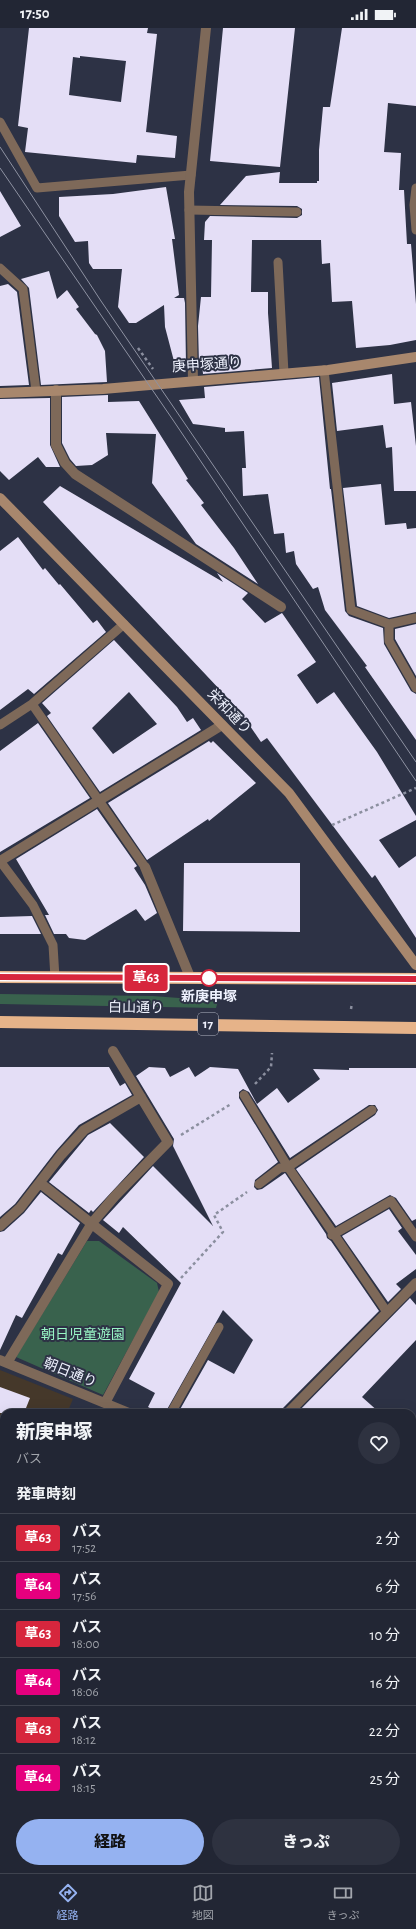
<!DOCTYPE html>
<html lang="ja">
<head>
<meta charset="utf-8">
<style>
  body { margin:0; font-family:"Alegreya Sans","Noto Sans JP",sans-serif; background:#2e3240; color:#f1f3f6; height:100vh; display:flex; flex-direction:column; font-size:15px; white-space:nowrap }
  * { box-sizing:border-box; margin:0 }
  p { font-size:13px; color:#a2a5ac }
  .icon { flex:none; width:22px; height:22px; fill:none; stroke:currentColor; stroke-width:2; stroke-linecap:round; stroke-linejoin:round }
  .map { position:relative; flex:1; overflow:hidden }
  .panel { position:absolute; left:0px; top:1381px; width:416px; height:464px; display:flex; flex-direction:column; background:#222634; border-radius:12px 12px 0 0; box-shadow:0 4px 16px #0002,0 0 0 1px #3f434f }
  .panel>* { flex:none }
  .badge { padding:0 8px; border-radius:3px; font-size:14px; line-height:26px }
  .map>.badge { position:absolute; translate:-50% -50%; box-shadow:0 0 0 2px #fff }
  h2 { padding:0 16px; font-size:15px; line-height:36px }
  .round { display:grid; place-items:center; flex:none; width:42px; height:42px; border-radius:21px; background:#2e3240 }
  .head { display:flex; align-items:center; justify-content:space-between; height:68px; padding:0 16px }
  h1 { font-size:19px; font-weight:800; line-height:30px }
  .primary-button { display:flex; gap:8px; margin-top:auto; padding:8px 16px }
  .primary-button a { flex:1; height:46px; border-radius:24px; background:#95b2f1; color:#111; font-size:16px; font-weight:800; line-height:46px; text-align:center }
  .primary-button a+a { background:#2e3240; color:#f1f3f6 }
  ul { padding:0; list-style:none }
  li { display:flex; align-items:center; gap:12px; height:48px; padding:0 16px; border-top:1px solid #3f434f }
  li div { flex:1 }
  li b { display:block; font-size:15px }
  li em { font-style:normal }
  li .badge { min-width:44px; font-weight:700; text-align:center }
  .status { display:flex; justify-content:space-between; align-items:center; height:28px; padding:0 20px; background:#222634; direction:ltr }
  .status svg { height:11px; fill:currentColor }
  .menu { display:flex; justify-content:space-around; align-items:center; height:56px; border-top:1px solid #3f434f; background:#222634; font-size:11px; color:#a2a5ac }
  .menu a { display:grid; justify-items:center; gap:2px }
  .menu .on { color:#95b2f1 }
  .map>svg:first-child { display:block }
</style>
</head>
<body>
<div class="status"><b>17:50</b><svg viewBox="0 0 49 12"><path d="M0 12V9h3v3zM5 12V6h3v6zM10 12V3h3v9zM15 12V0h3v12zM26 1h20v11H26zM47 4h2v5h-2z"/></svg></div>
<div class="map">
<svg width="416" height="1845" viewBox="0 0 416 1845">
  <rect width="100%" height="100%" fill="#2d3245"/>
  <path fill="#45382a" d="M0,1342L73,1371L67,1385H4V1487L0,1485Z"/>
  <path fill="#39624d" d="M0,966L153,968L218,973L216,980L0,976Z
    M87,1213H99L157,1255L159,1264L103,1367L16,1329Z
    M0,1489L4,1490V1661L0,1660Z"/>
  <path fill="#e4def6" fill-rule="evenodd" d="M29,0H148L147,5L157,6L146,104L177,108L175,130L137,127L136,135L25,124L28,100L18,98ZM80,28L126,33L121,74L69,67L73,29L80,30Z
    M223,0H295L280,139L210,133Z
    M342,0H416V78L388,75L384,124L401,125L399,162H404L407,216H411L416,276V312L390,317L356,320L352,273L332,274L330,235L322,236L321,212H252L251,264H268V285L272,340L203,346L202,336H199L198,298L201,269H211L212,212H204L205,194L210,188L297,190L302,187V181L297,178L220,177L246,148L280,144L279,155H317V153H319V122L323,79H330Z
    M166,159L175,211H172L179,267L174,270H184L185,275L186,337H175L165,299L164,277L136,295H129L118,279L122,241H93L89,235L88,213L75,214L59,188V169L113,166Z
    M0,163L21,198L0,209Z
    M49,243L57,271L67,262L79,279L76,281L95,306L97,307L105,323L107,354L41,357L29,260L21,251Z
    M8,256L17,264L29,357L0,358V258Z
    M392,346L394,376L411,374L416,418V463H394L392,419L386,420L383,397L337,403L332,355Z
    M319,349L330,461H331L345,583L349,588L383,600L384,616L411,663L416,666V712L365,639L367,638L325,582L318,559L313,561L296,536L294,523L286,525L284,505L274,506L268,466L243,468L242,440H246L244,403L225,404V400L193,396L179,372L205,370L204,359Z
    M108,367V374L139,373L188,451L186,452L204,475L201,477L234,520L258,556L196,516L152,455L156,406L106,405L108,427L92,437L76,438L70,431L62,415V369Z
    M50,370V417L60,439H46L38,429L9,452L0,443V371Z
    M381,456L385,497L406,495L407,501L416,500V584L389,590L357,578L343,460Z
    M60,458L223,554L217,545L248,565L242,571L265,595L282,585L316,634L297,647L317,676L334,664L377,724L416,788V792L379,812L399,840L416,828V910L375,847L372,850L267,710L261,714L239,682L43,474Z
    M18,509L43,542L45,540L59,557L60,556L93,595L97,592L106,604L34,666L28,661L0,682V523Z
    M416,596V648L395,611V601Z
    M114,612L177,679L187,694L193,690L201,702L100,764L47,688L51,685L42,675ZM129,664L157,696L113,726L92,700Z
    M38,695L90,770L0,824V723Z
    M209,713L211,715L213,713L256,755L209,793L208,791L147,832L108,775Z
    M97,781L137,838L134,840L145,857L157,885L145,893L136,881L85,912L69,910L66,906H54L45,887H49L16,831Z
    M184,835H300V904L183,903Z
    M32,888L41,906H0V889Z
    M0,1039H109L120,1058L125,1055L132,1067L79,1097L56,1123L15,1176L0,1189Z
    M149,1039L165,1040L170,1049L189,1039L195,1049L210,1039L238,1041L257,1076L277,1060L288,1075L320,1051L313,1041L349,1042V1040H416V1191L412,1193L396,1170L390,1167L336,1198L296,1141L375,1087L378,1082L375,1077H369L290,1130L249,1064L243,1061L239,1064V1070L278,1134L255,1152L254,1159L257,1162L262,1161L285,1145L326,1206L327,1210L331,1213L379,1283L283,1380L282,1385H178L208,1332L234,1346L253,1312L223,1282L165,1385H160L148,1379L155,1365L129,1351L181,1255L123,1199L119,1205L103,1192L153,1138L213,1198L173,1118L174,1111L136,1048Z
    M110,1095L144,1129L93,1184L91,1182L89,1185L49,1154L88,1107Z
    M41,1164L80,1195L62,1227L58,1225L22,1290L16,1287L0,1322V1204L4,1203L24,1185Z
    M389,1181L402,1200L398,1203L416,1227V1241L396,1256L401,1261L388,1274L342,1208Z
    M410,1270L416,1277V1312L362,1369L380,1385H297Z
    M0,1359L30,1370L24,1385H0Z"/>
  <g fill="none" stroke-linecap="round" stroke-linejoin="round">
    <path stroke="#8b8f9f" stroke-width="2.5" stroke-dasharray="3 3" stroke-linecap="butt" d="M138,320L153,341
      M332,797L416,760
      M351,981L352,975
      M255,1056L271,1039L272,1025
      M181,1107L231,1076
      M181,1250L223,1204L214,1187L247,1164
      M412,1803L416,1802
      M0,1819L4,1818
      M293,1841H297V1845"/>
    <path stroke="#7e6959" stroke-width="9" d="M0,94L37,160L191,147
      M416,160L414,177L416,202
      M189,182L297,184
      M278,234L284,345
      M0,240L23,261L36,363
      M324,342L351,582L389,596L416,590
      M389,596V613L416,660
      M32,676L145,839
      M0,697L32,676L124,596
      M0,833L33,877L53,917L55,950
      M244,1067L288,1139L387,1284
      M259,1156L280,1140L288,1139L372,1082
      M332,1207L391,1173L416,1209
      M171,1385L219,1299
      M412,1468L416,1462
      M412,1582H416
      M0,1666L4,1667
      M412,1695H416
      M106,1841L107,1845"/>
    <path stroke="#7e6959" stroke-width="10" d="M193,353L189,164L206,0
      M56,362V417L65,435L75,446L281,579
      M0,833L222,697
      M145,839L190,949
      M40,1155L168,1256L105,1375
      M0,1198L20,1180L61,1127L84,1102L141,1069
      M0,1332L129,1385
      M7,1335L92,1195L115,1168L168,1114L113,1023
      M288,1385L416,1255
      M412,1491L416,1492"/>
    <path stroke="#a8876d" stroke-width="10" d="M0,365L103,361L328,342L416,329
      M0,470L289,765L416,937"/>
    <path stroke="#e6b389" stroke-width="12" d="M0,949L416,951
      M0,994L416,1000"/>
    <path stroke="#8e92a2" stroke-width="1" d="M0,119L101,273L416,734
      M0,140L173,392L416,753"/>
  </g>
  <g fill="none" stroke-linecap="round" stroke-linejoin="round">
    <g stroke="#fff" stroke-width="9">
      <path id="line" d="M0,949L416,951"/>
    </g>
    <use href="#line" stroke="#d7263d" stroke-width="6"/>
  </g>
  <circle fill="#fff" stroke="#d7263d" stroke-width="2" cx="209" cy="950" r="8"/>
  <g text-anchor="middle" dominant-baseline="central" stroke-width="4" stroke-linejoin="round" paint-order="stroke">
    <rect fill="#2d3245" stroke="#b5b8c6" stroke-width="1" x="198" y="985" width="20" height="22" rx="3"/>
    <g font-size="13" font-weight="bold" fill="#eff2fe">
      <text x="208" y="996">17</text>
    </g>
    <g font-size="14" fill="#eff2fe" stroke="#2d3245">
      <text transform="translate(207 337) rotate(-4)">庚申塚通り</text>
      <text transform="translate(229 684) rotate(46)">栄和通り</text>
      <text transform="translate(136 980) rotate(1)">白山通り</text>
      <text transform="translate(70 1345) rotate(22)">朝日通り</text>
    </g>
    <g font-size="14" font-weight="bold" fill="#eff2fe" stroke="#2d3245">
      <text x="209" y="969">新庚申塚</text>
    </g>
    <g font-size="14" fill="#97f4c4" stroke="#2d3245">
      <text x="83" y="1307">朝日児童遊園</text>
    </g>
  </g>
</svg>
<b class="badge" style="left:146px;top:950px;background:#d7263d;color:#fff">草63</b>
<section class="panel">
<div class="head"><div><h1>新庚申塚</h1><p>バス</p></div><a class="round"><svg class="icon" aria-label="heart" viewBox="0 0 24 24"><path d="M12 20l-8-8c-3-5 5-10 8-4 3-6 11-1 8 4z"/></svg></a></div>
<h2>発車時刻</h2>
<ul>
<li><span class="badge" style="background:#d7263d;color:#fff">草63</span><div><b>バス</b><p>17:52</p></div><em>2 分</em></li>
<li><span class="badge" style="background:#e6007e;color:#fff">草64</span><div><b>バス</b><p>17:56</p></div><em>6 分</em></li>
<li><span class="badge" style="background:#d7263d;color:#fff">草63</span><div><b>バス</b><p>18:00</p></div><em>10 分</em></li>
<li><span class="badge" style="background:#e6007e;color:#fff">草64</span><div><b>バス</b><p>18:06</p></div><em>16 分</em></li>
<li><span class="badge" style="background:#d7263d;color:#fff">草63</span><div><b>バス</b><p>18:12</p></div><em>22 分</em></li>
<li><span class="badge" style="background:#e6007e;color:#fff">草64</span><div><b>バス</b><p>18:15</p></div><em>25 分</em></li>
</ul>
<div class="primary-button"><a>経路</a><a>きっぷ</a></div>
</section>
</div>
<nav class="menu">
<a class="on"><svg class="icon" aria-label="directions" viewBox="0 0 24 24"><path d="M12 3l9 9-9 9-9-9zM9 14v-3h6M13 9l2 2-2 2"/></svg>経路</a>
<a><svg class="icon" aria-label="map" viewBox="0 0 24 24"><path d="M3 6l6-2 6 2 6-2v14l-6 2-6-2-6 2zM9 4v14M15 6v14"/></svg>地図</a>
<a><svg class="icon" aria-label="tickets" viewBox="0 0 24 24"><path d="M3 7h18v10H3zM15 7v10"/></svg>きっぷ</a>
</nav>
</body>
</html>
